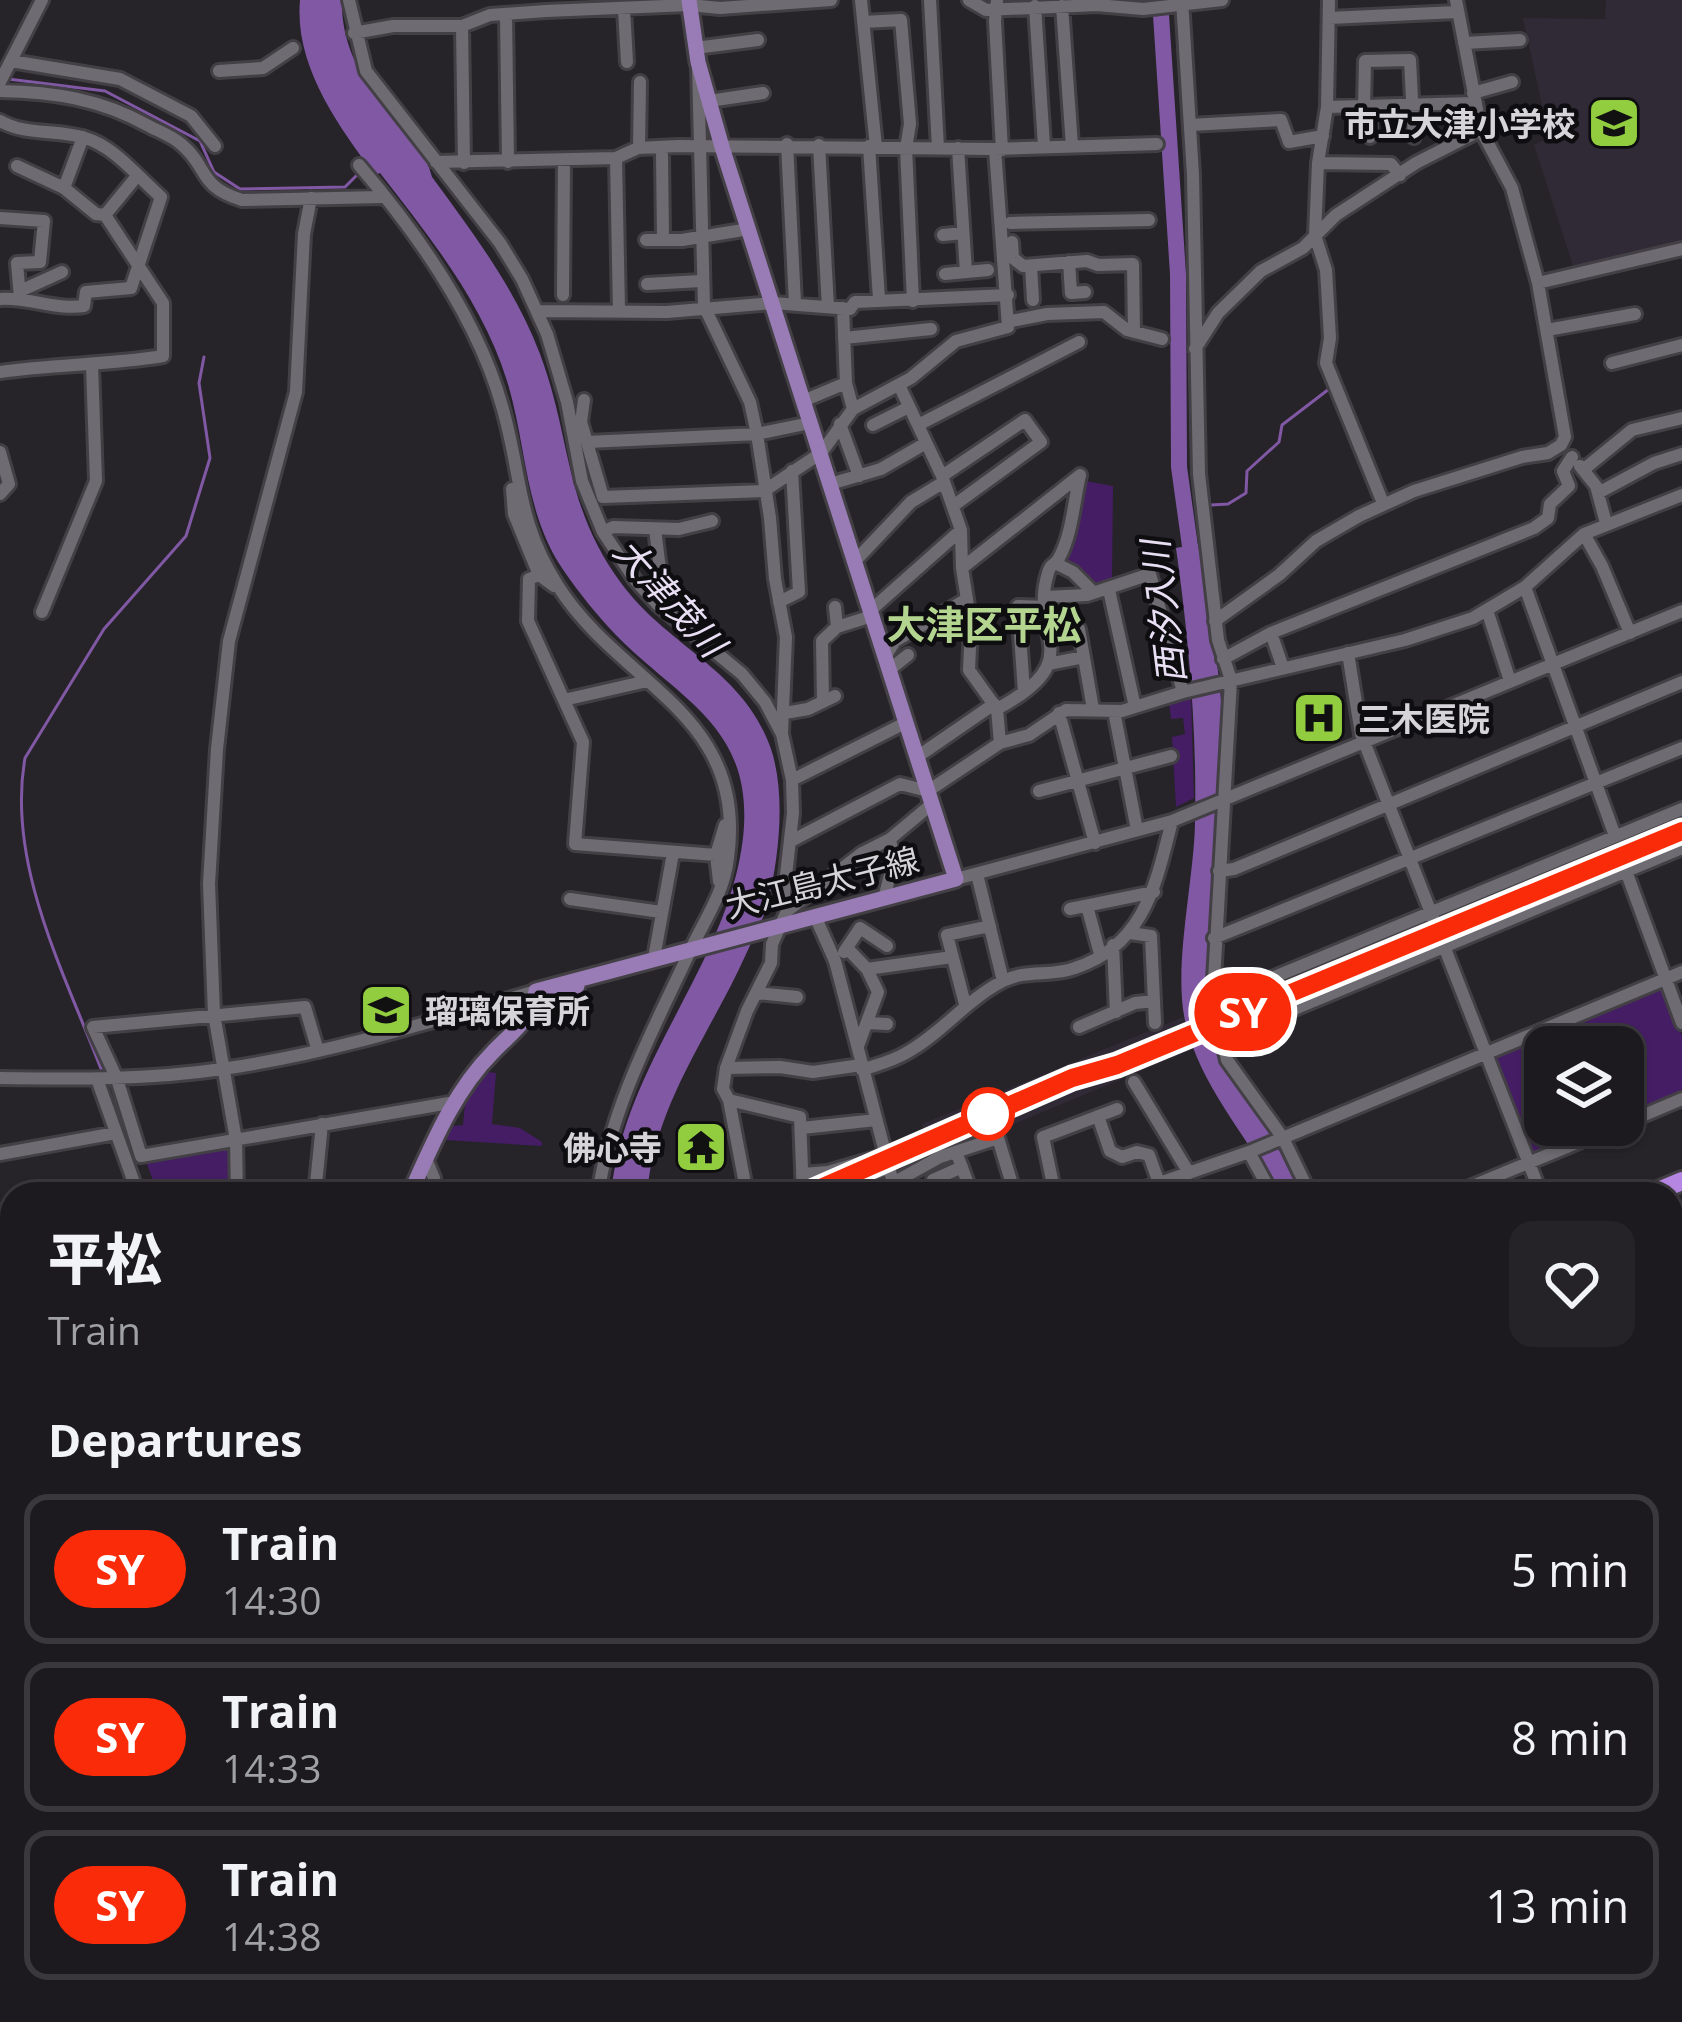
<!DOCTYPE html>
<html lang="en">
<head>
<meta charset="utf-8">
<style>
  body { margin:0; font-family:"Open Sans","Noto Sans JP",sans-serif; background:#252328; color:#f1f3f6; height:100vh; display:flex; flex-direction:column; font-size:45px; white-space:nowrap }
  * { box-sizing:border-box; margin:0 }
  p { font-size:39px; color:#a0a1a4 }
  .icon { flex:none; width:66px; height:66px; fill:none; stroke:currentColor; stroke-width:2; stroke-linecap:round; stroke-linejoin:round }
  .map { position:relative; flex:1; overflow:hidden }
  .panel { position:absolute; left:0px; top:1182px; width:1683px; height:840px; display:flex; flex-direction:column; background:#1c1a1f; border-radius:36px 36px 0 0; box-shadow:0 3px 9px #0004,0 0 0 3px #3a383d }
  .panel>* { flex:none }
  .badge { padding:0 24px; border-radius:39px; font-size:42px; line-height:78px }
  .buttons { position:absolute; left:1524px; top:1026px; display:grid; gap:24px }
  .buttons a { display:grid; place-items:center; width:120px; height:120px; border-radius:24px; background:#1c1a1f; box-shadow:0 3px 9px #0004,0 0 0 3px #3a383d; font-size:60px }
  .map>.badge { position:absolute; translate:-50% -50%; box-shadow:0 0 0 6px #fff }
  h2 { padding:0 48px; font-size:45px; line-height:108px }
  .round { display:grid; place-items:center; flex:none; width:126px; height:126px; border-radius:24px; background:#252328 }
  .summary { display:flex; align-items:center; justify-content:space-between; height:204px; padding:0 48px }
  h1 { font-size:57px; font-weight:800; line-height:90px }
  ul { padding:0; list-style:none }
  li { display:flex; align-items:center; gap:36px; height:150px; margin:0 24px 18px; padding:0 24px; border:6px solid #3a383d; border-radius:24px }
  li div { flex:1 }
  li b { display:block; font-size:45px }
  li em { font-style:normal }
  li .badge { min-width:132px; font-weight:700; text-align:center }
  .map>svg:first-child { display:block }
</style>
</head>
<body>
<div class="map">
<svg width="1682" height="2022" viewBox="0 0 1682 2022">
  <rect width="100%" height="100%" fill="#262329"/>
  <path fill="#302a36" d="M1606,0H1682V244L1575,272L1534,145L1549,137L1523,18L1605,19Z
    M1682,813V843L1448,939L1438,915Z
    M1428,919L1437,945L1232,1029L1228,1024L1230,998Z
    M1183,1017L1191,1050L897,1173L889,1147L924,1132L922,1124Z
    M1682,1488V1658L1671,1664V1493Z
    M1003,2010H1638L1643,2022H1012Z"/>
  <path fill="#451d64" d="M1080,480L1113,486L1112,583L1089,593L1073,574L1055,566Z
    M1191,697L1194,798L1176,807L1172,737L1185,734L1183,718L1171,719L1169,703Z
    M1659,987L1666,990L1682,1036V1094L1623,1119V1047H1545V1125H1608L1535,1155L1531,1154L1494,1061L1497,1054Z
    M487,1072L496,1073L492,1124L520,1128L542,1142V1146L446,1140L452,1126L463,1125L465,1104Z
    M226,1145L232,1148V1194H158L145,1159Z"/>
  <path fill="#8058a4" d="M300,0H342C340,66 389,113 427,161L432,177C473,233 515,288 540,354C572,439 563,504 621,583C669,648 743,669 771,749C786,794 779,857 768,902C764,919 754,936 747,952C711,1033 655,1103 647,1194H611C624,1062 728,965 743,838C755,726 680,701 615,634C597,615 579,593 564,571C524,514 527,445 507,381C483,303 429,236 380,173L375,175C338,126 294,65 300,0Z
    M1198,544C1206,601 1219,658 1222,714L1206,999L1216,1050L1273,1135L1303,1194H1278C1248,1136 1202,1089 1186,1025C1172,970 1194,882 1195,823C1197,730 1189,640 1176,548Z
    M1682,1685V1838L1671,1846V1691Z
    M1671,1885L1682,1909V2022H1666L1661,2010H1671Z"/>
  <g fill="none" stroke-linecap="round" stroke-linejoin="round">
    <path stroke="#8058a4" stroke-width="3" d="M1461,57L1468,101
      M8,79L105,91L200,141L214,172L240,189L345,187L357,175
      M1358,208L1431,162
      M1211,505L1228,504L1246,493L1247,471L1279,442L1282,425L1329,389
      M103,1074C66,976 6,865 25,758L104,629L186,536L210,458L199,383L204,357
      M0,1853L12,1850"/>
    <path stroke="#8058a4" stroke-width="16" d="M1160,0L1178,274L1179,467L1193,568"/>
    <g stroke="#434045" stroke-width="18">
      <path id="minor" d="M349,0L366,71L500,243L522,279L547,334L567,402L582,481L603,532L635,580L657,604L742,674L765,702L782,734L792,780L793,813L784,893L787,911L772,944L771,963L747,1011L726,1068L723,1089L729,1100L800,1117L803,1194
        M861,0L876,147
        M930,0L938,148
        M969,0L986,10L1097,5L1143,9L1222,0
        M997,0L995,21L1002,150
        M1182,0L1193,175L1199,474L1218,640L1231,680L1213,998L1227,1060L1283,1138L1310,1194
        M1329,0L1327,107L1318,163L1315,235L1326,270L1330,338L1326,363L1383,503
        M1035,6L1044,146
        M1062,6L1072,146
        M624,9L627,62
        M506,15L508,162
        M1329,18L1457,12
        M863,22L901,20L910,124L906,148L913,301
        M462,26L464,163
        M354,33L393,26H462L490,15L546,11L689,5L720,8L831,0
        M1464,43L1520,40
        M695,48L758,40
        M11,61L120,79L191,116L215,146
        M698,65L704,306L750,402L757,434L770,518L775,579L786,637L782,733
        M219,71L263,68L293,48
        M0,82L42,0
        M0,91C54,92 100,99 147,125C158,131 172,136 181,144C209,167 197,186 242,200L382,197
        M1473,93L1512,82
        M709,101L763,93
        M1327,107L1475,103
        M1364,107L1365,61L1410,60L1414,137
        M1370,107V137
        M0,121C27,136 56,129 85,138C114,146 139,178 161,197L131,288L86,292L84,306C54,310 30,297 0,299
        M1190,125L1281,120L1289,142L1323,136
        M787,144L795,303
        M819,145L828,307
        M869,146L879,299
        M639,148L640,82
        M958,148L966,272
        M662,155L663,238
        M616,158L619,311
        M436,162L616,158L638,148L678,146L995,149L1157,144
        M1318,163L1391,164L1400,175
        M359,165C418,234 477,317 502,406C522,474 516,521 558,586C621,686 748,713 728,858C724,893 705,919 691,949C653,1030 612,1105 598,1194
        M64,188L83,137
        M105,215L137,176
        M0,218L44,221L40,262L17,263L20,298
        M1010,223L1149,220
        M943,235L963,233
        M646,240H682L749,229
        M1012,242L1013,258L1023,266L1087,261L1098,265L1133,264L1134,332
        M1069,262L1071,293L1085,292
        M1031,266L1033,300
        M945,274L988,270
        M1538,283L1682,249
        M647,284L701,281
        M20,291L62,272
        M563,295L564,160
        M843,308L846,383L853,409
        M537,311L667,312L773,303L850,309L855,302L1008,295
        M1011,321L1047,314L1104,312L1127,330L1162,339
        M1547,330L1635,314
        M844,338L931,329
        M1195,349L1218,313L1261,271L1303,248L1336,215L1416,163L1481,130
        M1612,363L1682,345
        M0,372C54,364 109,365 163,356V303L105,215L96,214L64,188L17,166
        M899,385L942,476L961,530L962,568L971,625L969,670L997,709L1000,743
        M584,400L581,422L603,497L764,491L821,453L853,409L911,378L956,341L1008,327L995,149
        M803,401L846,383
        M840,424L859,476
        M873,425L909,407
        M918,425L1079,342
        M588,442L757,434L810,423
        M0,452L9,484L0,494
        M1580,466L1596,486L1606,523
        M1583,470L1632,430L1682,418
        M942,476L1025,420L1041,442L953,506
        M830,484L881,469L926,443
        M512,489L514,514L539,575
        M1598,493L1654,463L1682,454
        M655,529L665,609
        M603,532L613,527L679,529L712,521
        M1584,534L1602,566L1630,633
        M856,560L911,502L944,482
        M1055,563L1073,572L1094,593
        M962,568L1079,476
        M554,586L539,575L529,579L528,621L583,742L575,844L716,855
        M1525,587L1615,836
        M1109,590L1135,707
        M1046,597L1087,595L1150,574L1183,692
        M779,602L799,592L792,471
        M835,607L837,627
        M871,610L961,530
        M1487,610L1510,681
        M42,612L96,481L92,365
        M1215,621L1279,575L1316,541L1359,516L1414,491L1522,457L1548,453L1561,445L1565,437L1538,283L1512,188L1481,130L1456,0
        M1079,629L1093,709
        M1271,633L1283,668
        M1348,653L1361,734L1541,1194
        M885,657L895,641L967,599
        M1223,659L1271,633L1534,528L1548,518L1550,504L1569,486L1563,471L1572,457
        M1048,664L1084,657
        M889,670L908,655
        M1024,692L1018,606L1046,607
        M564,700L647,681
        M823,702L822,641L837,627L872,616
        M997,709C1091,658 1028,637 1048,573C1051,562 1053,568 1059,558C1072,535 1074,500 1080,475
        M1114,711L1137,830
        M785,713L808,709L835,696
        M1059,713L1095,843
        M917,757L994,704
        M792,780L905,723
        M1039,791L1171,756
        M793,840L900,784L928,791L1000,743L1029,735L1066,710L1122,711L1183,692L1405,640L1473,618L1525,587L1584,534L1682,495
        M1219,871L1234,869L1682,682
        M1626,871L1682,1023
        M977,874L1003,981
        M956,879L1172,821L1682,611
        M719,881L716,855L725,825
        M884,898L894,860L890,839
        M570,899L661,912
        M1087,906L1100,954
        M1070,909L1154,892
        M787,911L862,853L890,839L933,803
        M815,916L835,961L896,1194
        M1130,933L1151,936L1155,1023
        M1214,938L1682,748
        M1113,945L1116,1012
        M847,948L867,969L878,992L858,1046
        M844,952L860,928L887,946
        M654,958L673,853
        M867,969L952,957
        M757,993L797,997
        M1213,998L1228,996L1682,809
        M965,1004L947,935L990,926
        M868,1023L887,1024
        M1079,1027L1135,1003L1154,1001
        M1222,1039L1682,848
        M318,1051L305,1007L93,1027L117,1079L141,1156L455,1102
        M726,1068L780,1067L813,1072L861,1065
        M862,1070C876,1065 893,1061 906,1053C941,1034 966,1000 1003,981C1027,969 1051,977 1075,968C1145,945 1156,883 1172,821
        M0,1078C74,1079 148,1080 222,1069C328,1054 433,1021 536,991
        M97,1079L138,1194
        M1134,1082L1189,1173
        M729,1100L747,1194
        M1098,1116L1110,1151L1122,1157L1137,1152L1149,1155L1159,1183
        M1623,1124L1682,1099
        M802,1128L876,1120
        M1249,1152L1272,1194
        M0,1154L116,1133
        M958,1157L972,1194
        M426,1159L434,1178L431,1194
        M802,1174L828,1172L886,1155
        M933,1180L962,1167
        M893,1183L940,1157L998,1138L1015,1194
        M237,1194L236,1140L214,1014L209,884L217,749L229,641L296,392L304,234L311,198
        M315,1194L322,1124
        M824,1194L890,1167
        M1055,1194L1043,1137L1117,1109
        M1128,1194L1249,1152L1682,972
        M1453,1194L1620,1125
        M0,1231L12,1227
        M0,1255L12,1293
        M1671,1271L1682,1266
        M0,1305L12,1301
        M1671,1377L1682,1372
        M0,1378L12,1374
        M0,1451L12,1448
        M0,1475L12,1471
        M1671,1485L1682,1480
        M0,1547L12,1545
        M1671,1676L1682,1670
        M0,1781L12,1779
        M0,1962L12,1960
        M0,1968L12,2022
        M186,2010L193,2022
        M233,2010L235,2022
        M901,2010L909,2022
        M996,2010L1005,2022
        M1157,2010L1162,2022
        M1646,2010L1651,2022
        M0,2021L39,2015
        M93,2022L98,2010
        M370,2022L411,2010
        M546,2022L554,2010L605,2022
        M1291,2022L1326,2010"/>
    </g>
    <g stroke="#434045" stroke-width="21">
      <path id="major" d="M532,1015L577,986
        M410,1194C432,1145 454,1091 493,1052C511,1033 533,1019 536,991L956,879L722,147L698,62L689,0"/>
    </g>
    <g stroke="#434045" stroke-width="24">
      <path id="highway" d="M1651,1194L1682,1181
        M0,1646L12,1642"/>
    </g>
    <use href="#minor" stroke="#6e6b72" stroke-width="12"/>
    <use href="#major" stroke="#997cb5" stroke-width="15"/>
    <use href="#highway" stroke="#b687e2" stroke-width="18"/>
    <path stroke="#9f9ca1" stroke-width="3" stroke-dasharray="18 9" stroke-linecap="butt" d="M807,1194L1682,831
      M0,1466L12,1462"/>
  </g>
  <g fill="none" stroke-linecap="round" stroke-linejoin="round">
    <g stroke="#fff" stroke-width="27">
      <path id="line" d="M807,1194L1072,1078L1117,1065L1682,831"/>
    </g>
    <use href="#line" stroke="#fa2b08" stroke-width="18"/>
  </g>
  <defs>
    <g id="school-square" transform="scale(2.7)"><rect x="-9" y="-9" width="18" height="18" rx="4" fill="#91cd3f" stroke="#0e0d10"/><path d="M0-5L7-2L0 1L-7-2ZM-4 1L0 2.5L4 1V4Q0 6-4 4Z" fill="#111"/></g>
    <g id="hospital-square" transform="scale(2.7)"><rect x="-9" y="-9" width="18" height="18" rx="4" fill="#91cd3f" stroke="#0e0d10"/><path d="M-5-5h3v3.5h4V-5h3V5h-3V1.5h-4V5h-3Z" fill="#111"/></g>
    <g id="temple-square" transform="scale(2.7)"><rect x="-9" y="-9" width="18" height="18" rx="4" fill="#91cd3f" stroke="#0e0d10"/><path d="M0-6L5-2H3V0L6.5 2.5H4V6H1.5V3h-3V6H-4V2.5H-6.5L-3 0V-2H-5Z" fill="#111"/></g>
  </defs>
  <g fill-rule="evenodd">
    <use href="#school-square" x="1614" y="123"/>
    <use href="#hospital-square" x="1319" y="718"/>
    <use href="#school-square" x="386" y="1010"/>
    <use href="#temple-square" x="701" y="1147"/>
  </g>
  <circle fill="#fff" stroke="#fa2b08" stroke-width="6" cx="988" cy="1114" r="24"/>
  <g text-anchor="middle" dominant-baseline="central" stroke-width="9" stroke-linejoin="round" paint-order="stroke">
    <g font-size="33" font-weight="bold" fill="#d6d4d8" stroke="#0e0d10" text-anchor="end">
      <text x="1575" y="123">市立大津小学校</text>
      <text x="1358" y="718" text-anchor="start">三木医院</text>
      <text x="425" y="1010" text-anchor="start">瑠璃保育所</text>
      <text x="662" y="1147">佛心寺</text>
    </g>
    <g font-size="33" fill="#d6d4d8" stroke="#0e0d10">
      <text transform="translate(822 882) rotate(-14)">大江島太子線</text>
    </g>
    <g font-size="36" font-style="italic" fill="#e9dff4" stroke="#0e0d10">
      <text transform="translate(670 597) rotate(48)">大津茂川</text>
      <text transform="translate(1163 612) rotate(-97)">西汐入川</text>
    </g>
    <g font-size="39" font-weight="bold" fill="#b3d58f" stroke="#0e0d10">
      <text x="984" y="623">大津区平松</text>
    </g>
  </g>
</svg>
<div class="buttons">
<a><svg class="icon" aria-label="layers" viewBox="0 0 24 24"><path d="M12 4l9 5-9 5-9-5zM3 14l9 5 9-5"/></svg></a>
</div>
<b class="badge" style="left:1243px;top:1012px;background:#fa2b08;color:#fff">SY</b>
<section class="panel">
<div class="summary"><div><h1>平松</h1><p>Train</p></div><a class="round"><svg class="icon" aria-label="heart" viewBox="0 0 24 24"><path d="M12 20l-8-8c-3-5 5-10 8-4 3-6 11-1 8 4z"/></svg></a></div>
<h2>Departures</h2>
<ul>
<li><span class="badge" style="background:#fa2b08;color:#fff">SY</span><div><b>Train</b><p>14:30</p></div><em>5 min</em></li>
<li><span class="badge" style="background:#fa2b08;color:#fff">SY</span><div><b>Train</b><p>14:33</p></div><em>8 min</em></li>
<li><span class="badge" style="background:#fa2b08;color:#fff">SY</span><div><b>Train</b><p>14:38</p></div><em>13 min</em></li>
</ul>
</section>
</div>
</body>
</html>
